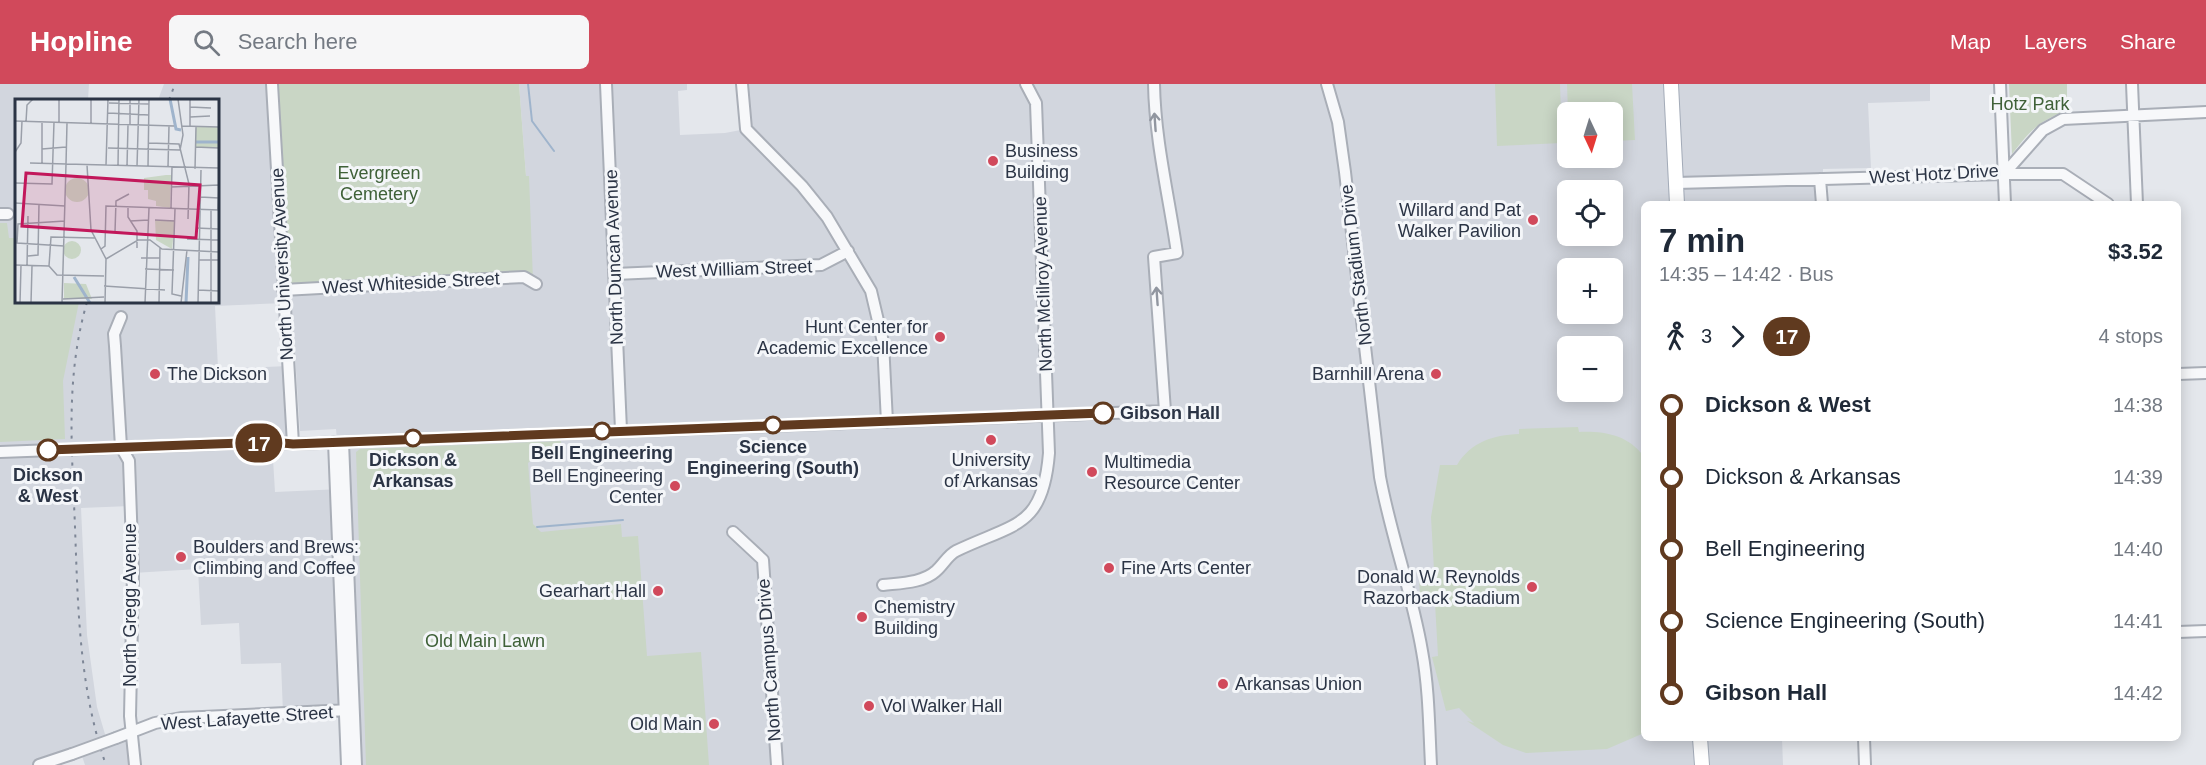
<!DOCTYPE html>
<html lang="en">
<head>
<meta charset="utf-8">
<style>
  body { margin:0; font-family:Arial,sans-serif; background:#f6f6f7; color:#1f2937; height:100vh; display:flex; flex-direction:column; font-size:22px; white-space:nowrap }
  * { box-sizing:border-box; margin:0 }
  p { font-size:20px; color:#747a83 }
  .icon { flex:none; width:33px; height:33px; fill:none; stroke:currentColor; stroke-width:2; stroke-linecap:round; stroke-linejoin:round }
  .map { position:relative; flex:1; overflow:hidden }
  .side { position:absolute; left:1641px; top:117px; width:540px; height:540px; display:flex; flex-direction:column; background:#fff; border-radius:9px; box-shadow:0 3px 15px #0003 }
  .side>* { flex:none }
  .badge { padding:0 12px; border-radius:20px; font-size:21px; line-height:39px }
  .needle { width:39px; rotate:176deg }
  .buttons { position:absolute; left:1557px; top:18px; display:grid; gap:12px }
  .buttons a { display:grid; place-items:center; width:66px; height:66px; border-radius:9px; background:#fff; box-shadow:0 3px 15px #0003; font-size:30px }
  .map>.badge { position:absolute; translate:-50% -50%; box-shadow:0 0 0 3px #fff }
  .legs { display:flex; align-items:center; gap:9px; height:66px; padding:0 18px; font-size:20px }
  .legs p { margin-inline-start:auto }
  .overview { display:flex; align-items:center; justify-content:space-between; height:102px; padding:0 18px }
  h1 { font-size:33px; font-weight:600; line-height:45px }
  ul { padding:0 18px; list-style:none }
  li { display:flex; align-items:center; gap:21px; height:72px; font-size:22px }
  li i { display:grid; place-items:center; width:9px; height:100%; margin:0 8px; background:currentColor }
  li i::after { content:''; width:15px; height:15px; margin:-8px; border:4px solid; border-radius:50%; background:#fff }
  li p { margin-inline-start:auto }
  li:first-child i { background:linear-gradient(#0000 50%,currentColor 0) }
  li:last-child i { background:linear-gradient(currentColor 50%,#0000 0) }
  header { display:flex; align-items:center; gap:36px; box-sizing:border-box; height:84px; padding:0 30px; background:#d1495b; color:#fff }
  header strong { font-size:28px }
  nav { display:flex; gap:33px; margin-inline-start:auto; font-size:21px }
  .search { width:420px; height:54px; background:#f6f6f7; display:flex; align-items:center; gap:15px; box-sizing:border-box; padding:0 21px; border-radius:9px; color:#747a83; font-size:22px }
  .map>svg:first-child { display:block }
</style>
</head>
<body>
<header>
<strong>Hopline</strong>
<div class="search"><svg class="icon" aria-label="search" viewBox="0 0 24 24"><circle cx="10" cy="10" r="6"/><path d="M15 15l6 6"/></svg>Search here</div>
<nav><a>Map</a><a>Layers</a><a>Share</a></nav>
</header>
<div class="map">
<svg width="2206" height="681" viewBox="0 0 2206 681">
  <rect width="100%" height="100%" fill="#e4e7ec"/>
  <path fill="#d2d6de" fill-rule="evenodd" d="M0,0H89L88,16H16V218H218V16H158L164,0H272L284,219L215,222L218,285L288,282L293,360L272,359L275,408L341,405L336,345L300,347L291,210L529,92H526L519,0H687V6L678,7L680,51L725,49L746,45L742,0H1930V17L1868,19L1871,84L1823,85L1822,120H1644V654H1782L1783,681H347L345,627L283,629L281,579L241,580L239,539L201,541L198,485L133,489L130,422L81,424L87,551L97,623L107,657L132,648L135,681H85L82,672L72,670L39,681H0ZM1568,28H1612V74H1568ZM1568,106H1612V152H1568ZM1568,184H1612V230H1568ZM1568,262H1612V308H1568Z"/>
  <path fill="#c9d6c5" d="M272,0H519L526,92H529L533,196L283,206Z
    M1495,0H1560L1562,59L1497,62Z
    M1567,0H1632L1635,56L1613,57L1612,28H1568Z
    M2009,0H2067V27C2038,37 2031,46 2012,70Z
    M0,139H7L9,154H16V218H79L63,297L65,355L0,358Z
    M1578,343L1579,348C1604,347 1629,351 1644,373V649L1607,665L1526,669L1503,661L1467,637L1474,639L1459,624L1446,627L1432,573L1438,572L1435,519H1420L1419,487L1434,486L1431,433L1440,381H1457C1471,358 1493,351 1519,350V345Z
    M561,357L562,370L536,372L528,379L533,440L541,448L621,440L622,453L638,452L647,572L701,568L709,681H366L356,368L360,365Z"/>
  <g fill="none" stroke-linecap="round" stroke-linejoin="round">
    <path stroke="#9fb4cc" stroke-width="2" d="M528,0L532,37L554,67
      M537,443L623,436"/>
    <g stroke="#a9aeb7" stroke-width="14">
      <path id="minor" d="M272,0L293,360
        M606,0L621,346
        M742,0L746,45L802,102L827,133L871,207L883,258L887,338
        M1327,0L1338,38L1345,88L1380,393C1391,452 1412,508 1422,567C1429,605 1429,643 1431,681
        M2000,0L2005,120
        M2132,0L2137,120
        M2004,90H2063L2108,120
        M1820,95L1822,120
        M1676,99L2004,90L2043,46L2063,35L2206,28
        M0,130H8
        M615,190L821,181L848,167
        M283,206L524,193L536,200
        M121,233L114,250L115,262L121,363L129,377L133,489L130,632L135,681
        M2178,290L2206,289
        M334,358L347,681
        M343,358L356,681
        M0,368L272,358L293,360L1165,327L1154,173L1177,169C1169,113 1155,57 1154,0
        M733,448L763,476L777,681
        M883,501C900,499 923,499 936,487C943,481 948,471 956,467C1014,439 1043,445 1049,369L1036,19L1026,0
        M2178,548L2206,547
        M116,654L155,639L181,634L350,626
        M1864,654L1865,681
        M39,681L72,670"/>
    </g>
    <g stroke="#a3abb8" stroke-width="16">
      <path id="major" d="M1671,0L1677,120
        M1700,654L1702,681"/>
    </g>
    <use href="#minor" stroke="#f7f8fa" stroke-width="10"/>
    <use href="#major" stroke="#fff" stroke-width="14"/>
    <path stroke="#7d8696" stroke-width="2" stroke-dasharray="3 6" stroke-linecap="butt" d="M169,16L175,0
      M87,218C65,294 72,365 75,443C78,524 79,604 106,681"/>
    <g stroke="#a9aeb7" stroke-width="14" stroke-linecap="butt">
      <path id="minor-bridge" d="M72,670L116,654"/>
    </g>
    <use href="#minor-bridge" stroke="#f7f8fa" stroke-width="10"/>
  </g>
  <defs><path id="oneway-shaft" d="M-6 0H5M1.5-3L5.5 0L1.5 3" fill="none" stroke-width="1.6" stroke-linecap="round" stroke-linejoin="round" transform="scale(1.5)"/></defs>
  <g stroke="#9196a0">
    <use href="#oneway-shaft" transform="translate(1155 38) rotate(-94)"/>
    <use href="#oneway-shaft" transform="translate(1157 212) rotate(-94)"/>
  </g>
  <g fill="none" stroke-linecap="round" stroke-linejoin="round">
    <g stroke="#fff" stroke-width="14">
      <path id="line-1" d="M48,366L272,358L293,360L1103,329"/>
    </g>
    <use href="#line-1" stroke="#603a1f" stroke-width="9"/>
  </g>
  <g fill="#d1495b" stroke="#f4f6f9" stroke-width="2">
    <circle cx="993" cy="77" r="6"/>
    <circle cx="1533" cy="136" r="6"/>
    <circle cx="940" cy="253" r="6"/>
    <circle cx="155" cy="290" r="6"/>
    <circle cx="1436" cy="290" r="6"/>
    <circle cx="991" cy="356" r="6"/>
    <circle cx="1092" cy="388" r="6"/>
    <circle cx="675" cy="402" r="6"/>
    <circle cx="181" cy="473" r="6"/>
    <circle cx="1109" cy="484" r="6"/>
    <circle cx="1532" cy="503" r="6"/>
    <circle cx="658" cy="507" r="6"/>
    <circle cx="862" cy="533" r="6"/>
    <circle cx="1223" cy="600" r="6"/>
    <circle cx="869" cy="622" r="6"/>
    <circle cx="714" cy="640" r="6"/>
  </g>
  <g fill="#fff" stroke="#603a1f" stroke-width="3">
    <circle cx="1103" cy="329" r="10"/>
    <circle cx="773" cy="341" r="8"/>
    <circle cx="602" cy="347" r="8"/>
    <circle cx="413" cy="354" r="8"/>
    <circle cx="48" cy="366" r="10"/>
  </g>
  <g text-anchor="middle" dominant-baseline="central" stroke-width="6" stroke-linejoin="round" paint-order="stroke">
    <g font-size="18" fill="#3f6138" stroke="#f4f6f9">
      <text x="2030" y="20">Hotz Park</text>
      <text x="379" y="89">Evergreen<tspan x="379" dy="21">Cemetery</tspan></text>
      <text x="485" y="557">Old Main Lawn</text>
    </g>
    <g font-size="18" fill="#2b3445" stroke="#f4f6f9" text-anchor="start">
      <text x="1005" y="67">Business<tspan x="1005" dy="21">Building</tspan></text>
      <text x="1521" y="126" text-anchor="end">Willard and Pat<tspan x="1521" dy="21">Walker Pavilion</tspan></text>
      <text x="928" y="243" text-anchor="end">Hunt Center for<tspan x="928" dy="21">Academic Excellence</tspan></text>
      <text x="167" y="290">The Dickson</text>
      <text x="1424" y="290" text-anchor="end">Barnhill Arena</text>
      <text x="991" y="376" text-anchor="middle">University<tspan x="991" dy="21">of Arkansas</tspan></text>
      <text x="1104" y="378">Multimedia<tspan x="1104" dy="21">Resource Center</tspan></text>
      <text x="663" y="392" text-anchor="end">Bell Engineering<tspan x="663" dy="21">Center</tspan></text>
      <text x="193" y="463">Boulders and Brews:<tspan x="193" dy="21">Climbing and Coffee</tspan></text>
      <text x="1121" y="484">Fine Arts Center</text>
      <text x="1520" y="493" text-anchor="end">Donald W. Reynolds<tspan x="1520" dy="21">Razorback Stadium</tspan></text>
      <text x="646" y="507" text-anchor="end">Gearhart Hall</text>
      <text x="874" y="523">Chemistry<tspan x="874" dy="21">Building</tspan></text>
      <text x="1235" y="600">Arkansas Union</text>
      <text x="881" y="622">Vol Walker Hall</text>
      <text x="702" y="640" text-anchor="end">Old Main</text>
    </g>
    <g font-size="18" fill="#2b3445" stroke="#f4f6f9">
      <text transform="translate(1934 90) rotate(-3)">West Hotz Drive</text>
      <text transform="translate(614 173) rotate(-92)">North Duncan Avenue</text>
      <text transform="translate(282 180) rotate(-93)">North University Avenue</text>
      <text transform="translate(1356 181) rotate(-97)">North Stadium Drive</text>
      <text transform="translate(734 185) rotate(-2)">West William Street</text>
      <text transform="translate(411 199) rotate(-3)">West Whiteside Street</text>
      <text transform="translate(1043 200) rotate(-92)">North McIilroy Avenue</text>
      <text transform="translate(130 521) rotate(-90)">North Gregg Avenue</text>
      <text transform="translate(769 576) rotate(-94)">North Campus Drive</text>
      <text transform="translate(247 634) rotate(-4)">West Lafayette Street</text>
    </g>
    <g font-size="18" font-weight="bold" fill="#2b3445" stroke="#f4f6f9">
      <text x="1120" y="329" text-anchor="start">Gibson Hall</text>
      <text x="773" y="363">Science<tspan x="773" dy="21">Engineering (South)</tspan></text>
      <text x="602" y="369">Bell Engineering</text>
      <text x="413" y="376">Dickson &amp;<tspan x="413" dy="21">Arkansas</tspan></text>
      <text x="48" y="391">Dickson<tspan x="48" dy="21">&amp; West</tspan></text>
    </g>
  </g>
  <g transform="translate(15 15)">
    <rect width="204" height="204" fill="#e4e7ec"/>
    <path d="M181,28H204V49L180,48ZM151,76H156L155,109L141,107V102L133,100V91H129V79ZM50 91a12 12 0 1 1 24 0a12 12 0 1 1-24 0ZM140,121L160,122L157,150L141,141ZM48 151a9 9 0 1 1 18 0a9 9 0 1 1-18 0ZM49,184L71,185L77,200H49Z" fill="#c9d6c5"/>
    <path fill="none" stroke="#9fb4cc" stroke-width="3" d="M155,0L161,30L166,31M181,43H204M59,178L75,204M171,204L173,158"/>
    <path fill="none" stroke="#9a9fa9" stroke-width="1.5" d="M163,0L168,36L165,51M94,4L134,5M175,8L196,9M93,14L134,16M175,18L195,17M0,22L159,27M11,23L12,6L18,0M27,23V64M44,24V0M76,25V0M115,26V0M167,27L204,28M175,27V0M134,44L164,45L174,85L173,120M180,48L204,49M93,49L165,51M27,50L51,48M0,53L6,44L7,22M15,64L51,65L52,24M72,66L76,131L91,160L90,204M91,66L204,69M91,66L93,0M103,67L104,0M112,67L113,26M122,67L124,0M133,68L134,0M153,68L154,27M180,70L181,28M0,84L37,85L39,23M156,88L204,86M114,95L101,102L100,133L122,135M185,98L204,99M0,104L50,107M113,108V118L122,132V149M156,109L157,68M160,110L157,195L166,197M203,111L204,86M140,121L160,122M115,122L134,121M181,129L204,130M172,140L204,141M49,147L2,144L3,125L50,122M86,150L90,147L91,107L204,111M13,157L23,156L24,105M126,159H145M91,160L123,141H135L147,150L204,153M184,161H204M0,166L34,167M12,167L13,117M34,167L36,138L80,139M34,167L42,176L89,177M130,170L159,171M89,187L150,191M183,191L204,192M48,200L89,198M5,204L6,166M16,204L17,167M47,204L51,65L91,66M130,204L134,109M144,204L145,149M166,204L172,151M183,204L186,71M196,204V111"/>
    <path fill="#c2185b" fill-opacity="0.15" stroke="#c2185b" stroke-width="3" d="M11,74L185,86L181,139L7,127Z"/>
    <rect width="204" height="204" fill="none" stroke="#2b3445" stroke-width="3"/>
  </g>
</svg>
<div class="buttons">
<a><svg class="needle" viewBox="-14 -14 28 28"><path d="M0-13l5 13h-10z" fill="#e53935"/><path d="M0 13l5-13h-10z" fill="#747a83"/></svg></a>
<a><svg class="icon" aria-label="locate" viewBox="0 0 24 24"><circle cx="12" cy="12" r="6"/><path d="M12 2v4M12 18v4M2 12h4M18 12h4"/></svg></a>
<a>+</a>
<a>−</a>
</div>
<b class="badge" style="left:259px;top:359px;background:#603a1f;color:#fff">17</b>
<section class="side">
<div class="overview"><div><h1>7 min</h1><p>14:35 – 14:42 · Bus</p></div><b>$3.52</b></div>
<div class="legs"><svg class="icon" aria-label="walk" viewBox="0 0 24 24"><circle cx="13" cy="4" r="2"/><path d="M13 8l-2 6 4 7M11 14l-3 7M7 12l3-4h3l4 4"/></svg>3<svg class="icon" aria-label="forward" viewBox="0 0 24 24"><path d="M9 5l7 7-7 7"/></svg><b class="badge" style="background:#603a1f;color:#fff">17</b><p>4 stops</p></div>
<ul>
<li><i style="color:#603a1f"></i><b>Dickson &amp; West</b><p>14:38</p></li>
<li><i style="color:#603a1f"></i><span>Dickson &amp; Arkansas</span><p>14:39</p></li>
<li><i style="color:#603a1f"></i><span>Bell Engineering</span><p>14:40</p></li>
<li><i style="color:#603a1f"></i><span>Science Engineering (South)</span><p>14:41</p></li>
<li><i style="color:#603a1f"></i><b>Gibson Hall</b><p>14:42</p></li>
</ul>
</section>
</div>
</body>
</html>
